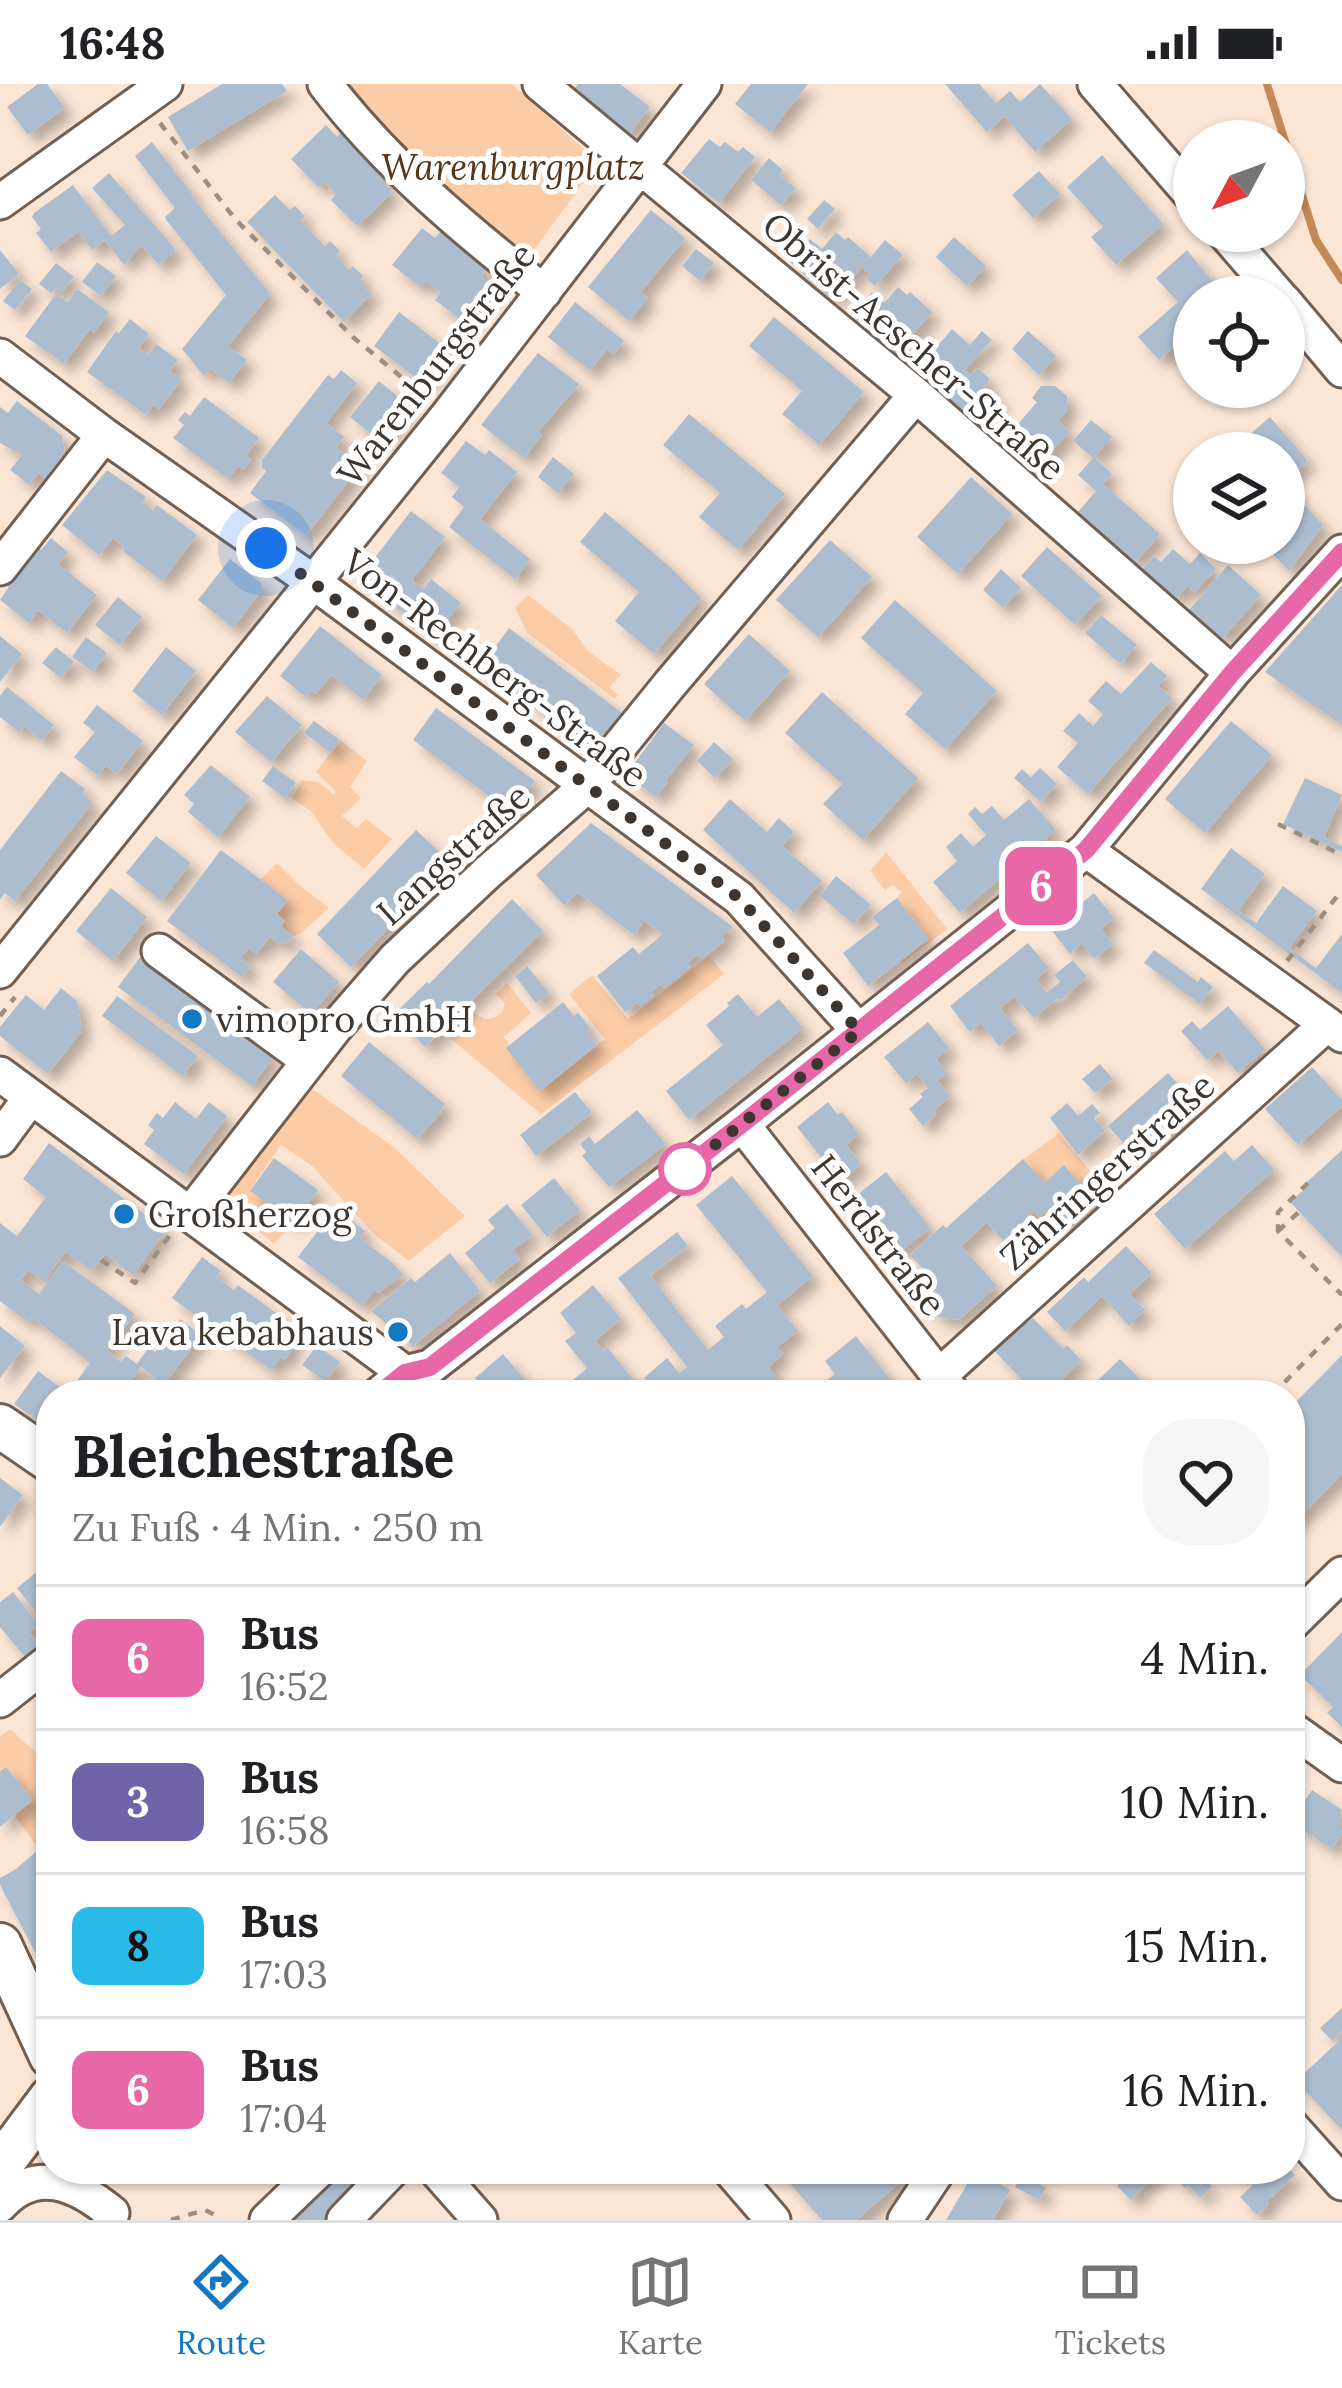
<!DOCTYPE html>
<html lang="de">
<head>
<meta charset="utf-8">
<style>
  body { margin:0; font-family:Lora,serif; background:#f6f6f6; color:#202124; height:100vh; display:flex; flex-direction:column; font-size:45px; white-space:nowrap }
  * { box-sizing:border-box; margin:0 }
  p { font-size:39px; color:#757577 }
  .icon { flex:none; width:66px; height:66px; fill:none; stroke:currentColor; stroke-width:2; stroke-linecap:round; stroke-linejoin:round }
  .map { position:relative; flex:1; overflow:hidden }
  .sheet { position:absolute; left:36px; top:1296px; width:1269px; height:804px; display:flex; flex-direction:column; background:#fff; border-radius:48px; box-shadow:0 3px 9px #0004 }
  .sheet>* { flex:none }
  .badge { padding:0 24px; border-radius:18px; font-size:42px; line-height:78px }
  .needle { width:78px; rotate:229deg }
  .buttons { position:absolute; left:1173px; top:36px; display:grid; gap:24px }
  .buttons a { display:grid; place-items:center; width:132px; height:132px; border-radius:50%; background:#fff; box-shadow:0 3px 9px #0004; font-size:60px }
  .you { position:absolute; width:60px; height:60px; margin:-30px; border:9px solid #fff; border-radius:50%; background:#1a73e8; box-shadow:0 0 0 18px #1a73e833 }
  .map>.badge { position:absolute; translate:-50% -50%; box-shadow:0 0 0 6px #fff }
  .round { display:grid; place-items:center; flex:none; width:126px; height:126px; border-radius:48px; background:#f6f6f6 }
  .summary { display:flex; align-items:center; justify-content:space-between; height:204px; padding:0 36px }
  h1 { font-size:57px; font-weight:700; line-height:90px }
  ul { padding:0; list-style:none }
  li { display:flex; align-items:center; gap:36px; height:144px; padding:0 36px; border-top:3px solid #e0e0e0 }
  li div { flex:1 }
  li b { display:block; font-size:45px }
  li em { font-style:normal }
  li .badge { min-width:132px; font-weight:700; text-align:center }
  .status { display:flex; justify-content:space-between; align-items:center; height:84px; padding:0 60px; background:#fff; direction:ltr }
  .status svg { height:33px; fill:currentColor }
  .tabs { display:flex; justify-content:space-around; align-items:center; height:168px; border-top:3px solid #e0e0e0; background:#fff; font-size:33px; color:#757577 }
  .tabs a { display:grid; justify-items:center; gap:6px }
  .tabs .on { color:#1278c3 }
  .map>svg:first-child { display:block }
</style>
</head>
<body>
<div class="status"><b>16:48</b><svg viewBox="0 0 49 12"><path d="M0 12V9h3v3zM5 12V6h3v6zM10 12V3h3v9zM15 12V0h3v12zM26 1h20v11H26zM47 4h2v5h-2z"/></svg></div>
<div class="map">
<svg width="1342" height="2136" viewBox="0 0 1342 2136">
  <defs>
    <filter id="shadow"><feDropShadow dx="9" dy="9" stdDeviation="6" flood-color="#0004"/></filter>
  </defs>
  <rect width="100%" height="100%" fill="#fbe6d6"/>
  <path fill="#fccca7" d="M346,0H512L598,78L531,170C494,162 375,34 346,0Z
    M528,511L572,545L589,568L621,591L609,603L618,611L615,615L527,549L515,524Z
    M340,656L367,677L350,703L361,714L342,732L357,744L366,735L392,755L364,785L332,758L312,728L292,714L302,696L319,698L333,710L336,708L316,688Z
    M886,768L947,845L901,880L900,877L928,854L897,814L901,808L893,801L885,806L870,787Z
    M277,779L299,801L329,824L300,850L293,852L281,842L285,837L277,830L260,796Z
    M709,872L724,890L541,1030L450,954L475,929C486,938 491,936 502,928L505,919L496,910L507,899L531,929L504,953L510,961L506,964L541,1006L605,955L569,910L592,891L628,935Z
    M314,1006L395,1064L465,1132L409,1177L375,1151L312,1082L281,1061L250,1106L294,1139L274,1160L221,1117L309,1007Z
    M1059,1049L1092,1089L1080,1100L1063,1082L1044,1099L1023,1076Z
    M10,1645L51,1682V1781L14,1731L32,1715L6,1684L0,1688V1652Z"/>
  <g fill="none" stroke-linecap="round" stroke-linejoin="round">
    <path stroke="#c48957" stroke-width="8" d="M1267,0L1316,156L1342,196"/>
  </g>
  <path fill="#abbdcf" filter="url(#shadow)" d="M38,0H47L65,24L28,51L7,23Z
    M222,0H282L287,7L188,67L168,33Z
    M578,0H620L650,23L629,51L572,8Z
    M751,0H808L770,48L735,20Z
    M945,0H979L996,19L1010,7L1020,18L1040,0L1072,35L1035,68L1004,32L987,48Z
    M326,41L337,53L343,47L386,91L381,96L392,108L357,142L331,116L336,110L324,97L318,103L291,75Z
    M709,55L720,63L725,58L738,68L743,63L755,73L719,119L681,89Z
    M152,58L193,111L191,112L270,210L228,262L247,276L229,299L210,284L204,292L182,265L226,211L167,137L165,133L175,124L135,72Z
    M1102,71L1163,140L1116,181L1091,153L1103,143L1067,103Z
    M769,74L783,86L779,91L796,104L781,121L751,96Z
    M1039,87L1060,110L1033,134L1012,111Z
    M109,89L176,166L159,181L141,161L124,181L105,156L92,166L78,148L51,168L36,149L41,145L32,133L34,129L73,101L111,152L125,141L92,104Z
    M275,111L290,126L295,122L305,132L300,137L325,162L330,157L340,167L335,172L349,186L353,182L363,192L359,197L372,210L344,238L247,138Z
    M824,116L835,125L818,145L807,135Z
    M651,126L685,154L641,208L648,214L629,237L588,203Z
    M422,144L435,154L441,147L488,184L481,193L494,203L465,239L435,216L441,209L426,197L420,203L392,181Z
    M836,148L845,156L848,153L871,173L885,156L903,171L875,202L866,194L870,190L862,183L833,216L790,178L810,155L822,165Z
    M954,153L986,182L967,202L936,173Z
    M696,165L714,179L700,197L682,182Z
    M0,166L19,190L0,205Z
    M1187,166L1222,209L1217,213H1194V251L1183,260L1180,257L1159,276L1138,253L1178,218L1156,194Z
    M97,178L116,192L101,212L82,198Z
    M56,179L74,193L62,208L57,203L51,209L39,200Z
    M20,196L32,205L15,226L3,217Z
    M898,203L907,211L910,208L932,228L895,270L851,231L872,208L884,219Z
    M77,205L109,228L94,249L90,245L64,280L25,252L56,210L68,218Z
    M575,218L624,257L613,271L607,265L590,287L548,253Z
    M399,228L450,267L424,300L374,262Z
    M774,233L864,308L819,361L782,330L802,307L749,262Z
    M130,235L149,250L139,264L148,271L156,260L178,276L170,287L182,295L159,325L153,321L146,331L87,288L116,247L119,249Z
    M952,245L970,261L982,247L992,256L965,286L971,291L977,284L990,295L984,303L1000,317L978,342L916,287Z
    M1028,247L1056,272L1039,291L1012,265Z
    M538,269L579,300L538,348L542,351L524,374L481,341Z
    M341,286L357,299L326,339L344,353L336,363L360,382L306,452L250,409L266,387L262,384V376L328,291L334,295Z
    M379,297L410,322L381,358L350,333Z
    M1041,302H1055L1067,312L1068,326L1058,337L1070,347L1032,390L1000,361L1037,318L1032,314Z
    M204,313L259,354L246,372L252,375L243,386L238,382L228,395L173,354L184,341L178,336L185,328L190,332Z
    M17,317L62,352L65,368L45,395L38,389L30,401L10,386L22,371L0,359V323L8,329Z
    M689,330L785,410L738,466L699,433L720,409L663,361Z
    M1270,333L1308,377L1284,398V369H1238L1234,364Z
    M1091,336L1112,353L1094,373L1112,390L1103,400L1160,450L1135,479L1077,429L1096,407L1078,391L1093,374L1073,357Z
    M466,357L485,371L489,366L517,388L480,435L530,475L515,495L449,443L464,423L452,413L459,403L441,389Z
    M553,373L574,390L558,409L538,393Z
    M107,386L146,413L142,418L153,426L157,421L197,451L162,497L123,467L125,463L113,454L99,471L62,441Z
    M971,393L1012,430L958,490L917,453Z
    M1284,398L1323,441L1289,487L1262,459H1284Z
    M411,427L445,453L412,496L424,505L431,495L461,519L434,553L359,494Z
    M605,428L669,482L701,514L654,570L615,537L639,508L580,458Z
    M51,454L68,468L58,480L97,511L67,549L38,526L29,539L0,516L9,503L3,498L34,460L41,466Z
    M830,456L872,493L818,553L776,516Z
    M1047,463L1102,512L1075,541L1021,492Z
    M1173,465L1190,480L1200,469L1216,485L1194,509L1187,502L1176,515L1142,485L1154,472L1161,478Z
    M230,475L261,499L262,506L233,544L198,516Z
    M1228,481L1261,511L1222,555L1189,526Z
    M1001,485L1021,504L1003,524L983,506Z
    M1342,501V635L1339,639L1265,588Z
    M118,513L142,533L120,561L95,541Z
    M895,516L997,607L945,665L905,630L923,609L861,554Z
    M1101,531L1137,561L1121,580L1085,549Z
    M320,542L382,591L363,616L331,591L316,610L311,606L306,613L280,592Z
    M509,544L622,629L595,666L482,581Z
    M749,550L790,587L745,637L704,600Z
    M0,552L22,570L0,598Z
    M86,553L107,569L93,588L72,573Z
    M56,563L74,578L61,594L42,579Z
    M166,563L196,587L162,631L132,607Z
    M1151,578L1167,592L1158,602L1172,614L1088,710L1057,683L1078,659L1063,647L1079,629L1093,642L1103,630L1088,617L1106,597L1121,610Z
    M7,603L54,641L42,656L24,642L20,649L0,633V612Z
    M822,608L918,694L863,756L823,720L842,700L785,649Z
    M267,612L302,641L271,678L235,648Z
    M97,621L143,657L117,690L106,681L98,692L74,673L95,648L83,639Z
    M436,624L535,697L512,729L413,656Z
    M314,637L340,656L331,669L304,649Z
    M1231,637L1272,671L1205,749L1165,715Z
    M664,639L694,661L666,696L668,698L656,713L626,691Z
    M714,658L733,675L715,694L697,677Z
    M211,681L250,713L218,753L188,728L194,720L184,711Z
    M273,682L296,699L285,714L262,697Z
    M1040,684L1057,700L1041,718L1014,694L1022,685L1031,693Z
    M61,687L85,705L82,710L90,716V722L15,817L5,809L0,816V766Z
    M1305,694L1342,711L1324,753L1342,762V768L1283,740Z
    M730,715L767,748L779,734L794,748L782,762L822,797L794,829L703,746Z
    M1029,715L1056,746L960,829L933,798L957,777L946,763L961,749L973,763L986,751L968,730L975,723L982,730L992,722L1004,736Z
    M591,739L733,843L721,852L725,857L701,875L697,871L687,879L691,883L664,904L661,900L651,908L654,912L640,922L637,919L625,928L597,892L633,863L639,870L663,850L644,837L634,851L578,809L564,821L536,791Z
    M416,746L451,779L351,883L317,850Z
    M156,752L191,779L161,817L126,789Z
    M1231,764L1265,790L1238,827L1256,839L1283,802L1317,827L1289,864L1316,884L1342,850V909L1201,805Z
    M221,766L288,816L277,830L285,837L281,842L293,852L287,860L283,857L280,861L270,853L256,870L249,864L241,874L251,882L242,893L167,837Z
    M836,792L871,821L854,840L820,812Z
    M111,804L147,833L113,877L76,847Z
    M1094,809L1114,834L1101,845L1113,860L1094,875L1082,859L1070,870L1050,844Z
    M897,814L929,855L868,902L843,869L879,841L872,833Z
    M512,815L543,847L425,963L394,930L427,898L429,900Z
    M1028,859L1049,884L1036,895L1047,908L1060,898L1054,891L1073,876L1087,893L1060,917L1058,914L1034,934L1014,913L1000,924L1018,946L999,962L981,939L970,948L950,922Z
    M301,865L339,898L311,930L273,898Z
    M1154,866L1198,898L1201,893L1213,903L1200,920L1144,879Z
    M140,873L274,972L252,1002L118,903Z
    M527,882L549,909L536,919L515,892Z
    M61,904L77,917L82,947L48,990L0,952V943L26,911L44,926Z
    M738,910L757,933L779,915L803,944L689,1036L666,1007L723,961L706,941L729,922L727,919Z
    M117,912L198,972L183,992L102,932Z
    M563,918L574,932L578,929L591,945L587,948L597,961L540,1007L506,964Z
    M1228,922L1265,965L1238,989L1218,967L1207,976L1181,947L1192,937L1200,946Z
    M928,938L949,964L936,975L947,989L937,997L950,1013L933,1026L936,1031L923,1042L909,1025L923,1013L920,1010L928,1004L917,990L906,999L884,973Z
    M369,958L445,1020L440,1027L442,1028L417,1055L341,992Z
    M1100,980L1113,995L1095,1009L1082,995Z
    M1312,983L1342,1016V1022L1298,1061L1265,1025Z
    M1168,989L1180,1002L1176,1005L1195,1027L1139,1076L1108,1042Z
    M575,1008L592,1029L536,1072L520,1051Z
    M175,1018L196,1035L209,1018L227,1032L184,1090L144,1060L154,1046L148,1041L157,1029L163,1034Z
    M828,1018L838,1031L842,1028L859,1050L846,1061L861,1080L840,1097L797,1043Z
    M1067,1019L1078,1032L1092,1020L1100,1029L1094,1034L1105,1047L1078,1071L1050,1034Z
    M637,1026L666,1060L609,1103L582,1072L586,1068L580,1060L589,1052L595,1060Z
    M49,1059L166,1146L133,1191L105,1170L92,1187L66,1168L44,1198L28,1186L21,1196L39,1210L63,1177L135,1230L107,1267L121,1278L126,1272L137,1280L149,1263L155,1268L180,1235L201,1251L164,1301L141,1283L121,1310L105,1299L95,1311L77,1297L90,1279L32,1233L28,1238L0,1217V1139L17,1152L46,1113L23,1095Z
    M1252,1061L1274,1086L1185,1165L1154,1130L1225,1067L1234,1077Z
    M1342,1066V1173L1290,1118L1309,1101L1307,1098Z
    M274,1074L318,1106L294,1139L250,1107Z
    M1023,1075L1044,1099L1064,1081L1080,1100L1087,1093L1100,1107L1093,1113L1095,1116L1064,1143L1048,1125L1039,1133L1034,1127L1027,1132L1030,1136L1005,1159L987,1138L961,1162L997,1202L959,1236L939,1233L914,1207L920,1201L913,1194L923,1185L910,1171L943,1141L946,1144Z
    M886,1088L930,1144L898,1170L853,1114Z
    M732,1092L813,1192L777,1221L798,1247L777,1263L783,1270L768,1283L778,1296L760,1311L747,1299L733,1311H658L644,1294L667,1274L679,1289L687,1283L618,1194L677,1148L688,1162L650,1191L708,1266L724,1253L715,1242L742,1220L746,1225L767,1208L696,1121Z
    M554,1094L580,1126L547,1153L521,1121Z
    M507,1120L532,1151L513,1166L520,1175L490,1199L465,1169L495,1144L488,1136Z
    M335,1124L365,1147L360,1154L394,1180L403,1191L378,1209L375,1205L362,1222L298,1173Z
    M1126,1162L1152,1189L1130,1210L1145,1226L1129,1242L1102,1212L1065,1247L1047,1228L1084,1193L1088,1198Z
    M450,1169L480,1207L413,1262L371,1227L411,1194L415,1198Z
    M202,1173L221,1187L216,1193L234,1206L238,1201L300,1247L290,1260L294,1263L285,1276L281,1273L271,1286L172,1214Z
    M593,1201L621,1235L595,1257L604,1267L607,1263L646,1311H612L605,1302L594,1311H476L484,1305L475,1294L503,1270L533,1305L544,1295L557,1310L587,1284L565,1257L576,1249L560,1229Z
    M1033,1234L1063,1265L1067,1261L1081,1276L1047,1311H1036L993,1265L1024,1235L1027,1239Z
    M0,1242L25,1262L0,1294Z
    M856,1252L894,1300L881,1311H808L835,1290L825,1277Z
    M317,1261L340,1278L326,1298L302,1281Z
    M1342,1271V1390L1290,1443V1324Z
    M1120,1275L1156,1311H1091L1087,1307Z
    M38,1287L71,1311H51V1346L14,1320Z
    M0,1394L23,1411L0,1443Z
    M39,1486L47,1495L51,1491V1538L46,1532L42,1536L17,1504Z
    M13,1508L39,1541L29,1548L40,1562L25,1573L0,1543V1518Z
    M1342,1548V1643L1327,1629L1333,1623L1300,1591Z
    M6,1683L33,1716L0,1743V1688Z
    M1312,1706L1342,1726L1340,1741L1342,1750L1332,1765L1291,1738Z
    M38,1766L51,1781V1860L35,1868L0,1801V1794L16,1785Z
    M1342,1924V1947L1332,1957L1320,1944Z
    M1342,1954V2046L1296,1997Z
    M331,2085H377L325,2136H273Z
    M783,2085H915L857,2136H822L780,2088Z
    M976,2085L1010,2106L993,2136H946Z
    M1122,2085H1161L1131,2116L1117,2102L1128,2091Z
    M1184,2085H1199L1202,2088L1194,2094L1201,2102L1206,2096L1212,2102L1200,2114L1188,2101L1185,2104L1175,2094Z
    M1237,2085H1289L1295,2091L1267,2117L1269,2120L1257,2131L1240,2113L1253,2101Z
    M1022,2090L1046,2104L1039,2116L1015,2103Z"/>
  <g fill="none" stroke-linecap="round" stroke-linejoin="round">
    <g stroke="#715f51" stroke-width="39">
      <path id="minor" d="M325,0C387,81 465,146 544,208
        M540,0L916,311L1232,589
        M1095,0L1194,114
        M0,118L165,0
        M1223,147L1280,213
        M1284,217L1342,286
        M0,272L104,351L312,497L739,814L859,947
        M0,484L104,351
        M1086,766L1342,951
        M159,867L309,977
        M0,887L448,331L704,0
        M0,990L405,1289L424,1311
        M742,1040L954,1311
        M0,1055L31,1013
        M191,1129L334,945L395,875L488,788L588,701L670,600L916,311
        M939,1292L1327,940
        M378,1311L405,1289L430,1283L742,1040L1086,766L1232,589L1342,468
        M1290,1541L1342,1490
        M0,1616L51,1576
        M1290,1644L1342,1681
        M1290,2041L1342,2099
        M435,2085L480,2136
        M729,2085L773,2136
        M0,2121C36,2081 77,2100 112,2129
        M267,2136L320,2085
        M344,2136L393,2085
        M905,2136L939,2085"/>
    </g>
    <g stroke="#715f51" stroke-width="48">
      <path id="major" d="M0,1342L51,1377
        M0,1861L51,1972
        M0,2082L51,2014"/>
    </g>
    <path stroke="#9d8e83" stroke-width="4.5" stroke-dasharray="9 9" stroke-linecap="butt" d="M160,39L236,136L354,254L427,314
      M1278,740L1342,771
      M1287,877L1342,806
      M0,932L15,913
      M1308,1099L1278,1128V1147L1342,1211
      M1278,1147L1299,1128
      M101,1176L135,1199L170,1151
      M1272,1311L1342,1240
      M171,2136L205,2126L215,2131"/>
    <use href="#minor" stroke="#fff" stroke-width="33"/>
    <use href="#major" stroke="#fff" stroke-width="42"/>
  </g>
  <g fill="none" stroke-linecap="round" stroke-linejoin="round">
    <g stroke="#fff" stroke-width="27">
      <path id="line" d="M378,1311L405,1289L430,1283L742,1040L1086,766L1232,589L1342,468"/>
    </g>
    <use href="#line" stroke="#e868a7" stroke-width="18"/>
    <path stroke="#3d352f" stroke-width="12" stroke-dasharray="0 21.6" d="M266,464L739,814L859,947L673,1094L685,1085"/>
  </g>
  <g fill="#1278c3" stroke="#fff" stroke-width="4.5">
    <circle cx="192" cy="935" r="12"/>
    <circle cx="124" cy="1130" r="12"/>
    <circle cx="398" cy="1248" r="12"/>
  </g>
  <circle fill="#fff" stroke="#e868a7" stroke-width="6" cx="685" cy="1085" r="24"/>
  <g text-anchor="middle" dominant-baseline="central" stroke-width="10" stroke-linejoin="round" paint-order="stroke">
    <g font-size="36" font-style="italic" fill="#563518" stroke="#fff">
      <text x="513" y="83">Warenburgplatz</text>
    </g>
    <g font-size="36" fill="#3d352f" stroke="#fff">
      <text transform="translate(914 262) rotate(41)">Obrist-Aescher-Straße</text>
      <text transform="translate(436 280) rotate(-52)">Warenburgstraße</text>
      <text transform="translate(495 584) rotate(37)">Von-Rechberg-Straße</text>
      <text transform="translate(453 770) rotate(-42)">Langstraße</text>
      <text transform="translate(1107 1087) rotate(-42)">Zähringerstraße</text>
      <text transform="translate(879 1151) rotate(52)">Herdstraße</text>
    </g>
    <g font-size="36" fill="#3d352f" stroke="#fff" text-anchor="start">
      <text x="216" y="935">vimopro GmbH</text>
      <text x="148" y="1130">Großherzog</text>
      <text x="374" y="1248" text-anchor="end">Lava kebabhaus</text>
    </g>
  </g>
</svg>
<div class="buttons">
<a><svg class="needle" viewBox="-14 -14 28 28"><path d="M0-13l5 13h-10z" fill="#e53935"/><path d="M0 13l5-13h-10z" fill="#757577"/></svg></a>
<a><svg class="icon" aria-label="locate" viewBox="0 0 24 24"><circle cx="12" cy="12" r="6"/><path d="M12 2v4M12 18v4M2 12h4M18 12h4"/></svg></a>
<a><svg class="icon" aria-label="layers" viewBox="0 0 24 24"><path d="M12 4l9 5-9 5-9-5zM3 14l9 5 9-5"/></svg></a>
</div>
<div class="you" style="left:266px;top:464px"></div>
<b class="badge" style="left:1041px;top:802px;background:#e868a7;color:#fff">6</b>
<section class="sheet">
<div class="summary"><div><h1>Bleichestraße</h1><p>Zu Fuß · 4 Min. · 250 m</p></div><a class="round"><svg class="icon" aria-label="heart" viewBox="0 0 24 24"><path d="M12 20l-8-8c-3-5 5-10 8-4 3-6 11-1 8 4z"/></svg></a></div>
<ul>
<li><span class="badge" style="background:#e868a7;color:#fff">6</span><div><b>Bus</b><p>16:52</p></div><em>4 Min.</em></li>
<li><span class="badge" style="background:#7163a9;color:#fff">3</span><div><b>Bus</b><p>16:58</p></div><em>10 Min.</em></li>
<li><span class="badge" style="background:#2abaea;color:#111">8</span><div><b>Bus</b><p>17:03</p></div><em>15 Min.</em></li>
<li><span class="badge" style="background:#e868a7;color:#fff">6</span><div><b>Bus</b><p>17:04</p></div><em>16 Min.</em></li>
</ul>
</section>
</div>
<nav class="tabs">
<a class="on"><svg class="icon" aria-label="directions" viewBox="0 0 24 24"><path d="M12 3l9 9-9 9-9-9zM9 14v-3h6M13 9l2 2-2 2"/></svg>Route</a>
<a><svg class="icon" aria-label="map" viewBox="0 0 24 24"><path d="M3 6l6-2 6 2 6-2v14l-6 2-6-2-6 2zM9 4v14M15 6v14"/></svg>Karte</a>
<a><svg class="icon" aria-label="tickets" viewBox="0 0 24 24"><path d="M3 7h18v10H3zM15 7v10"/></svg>Tickets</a>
</nav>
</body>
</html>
